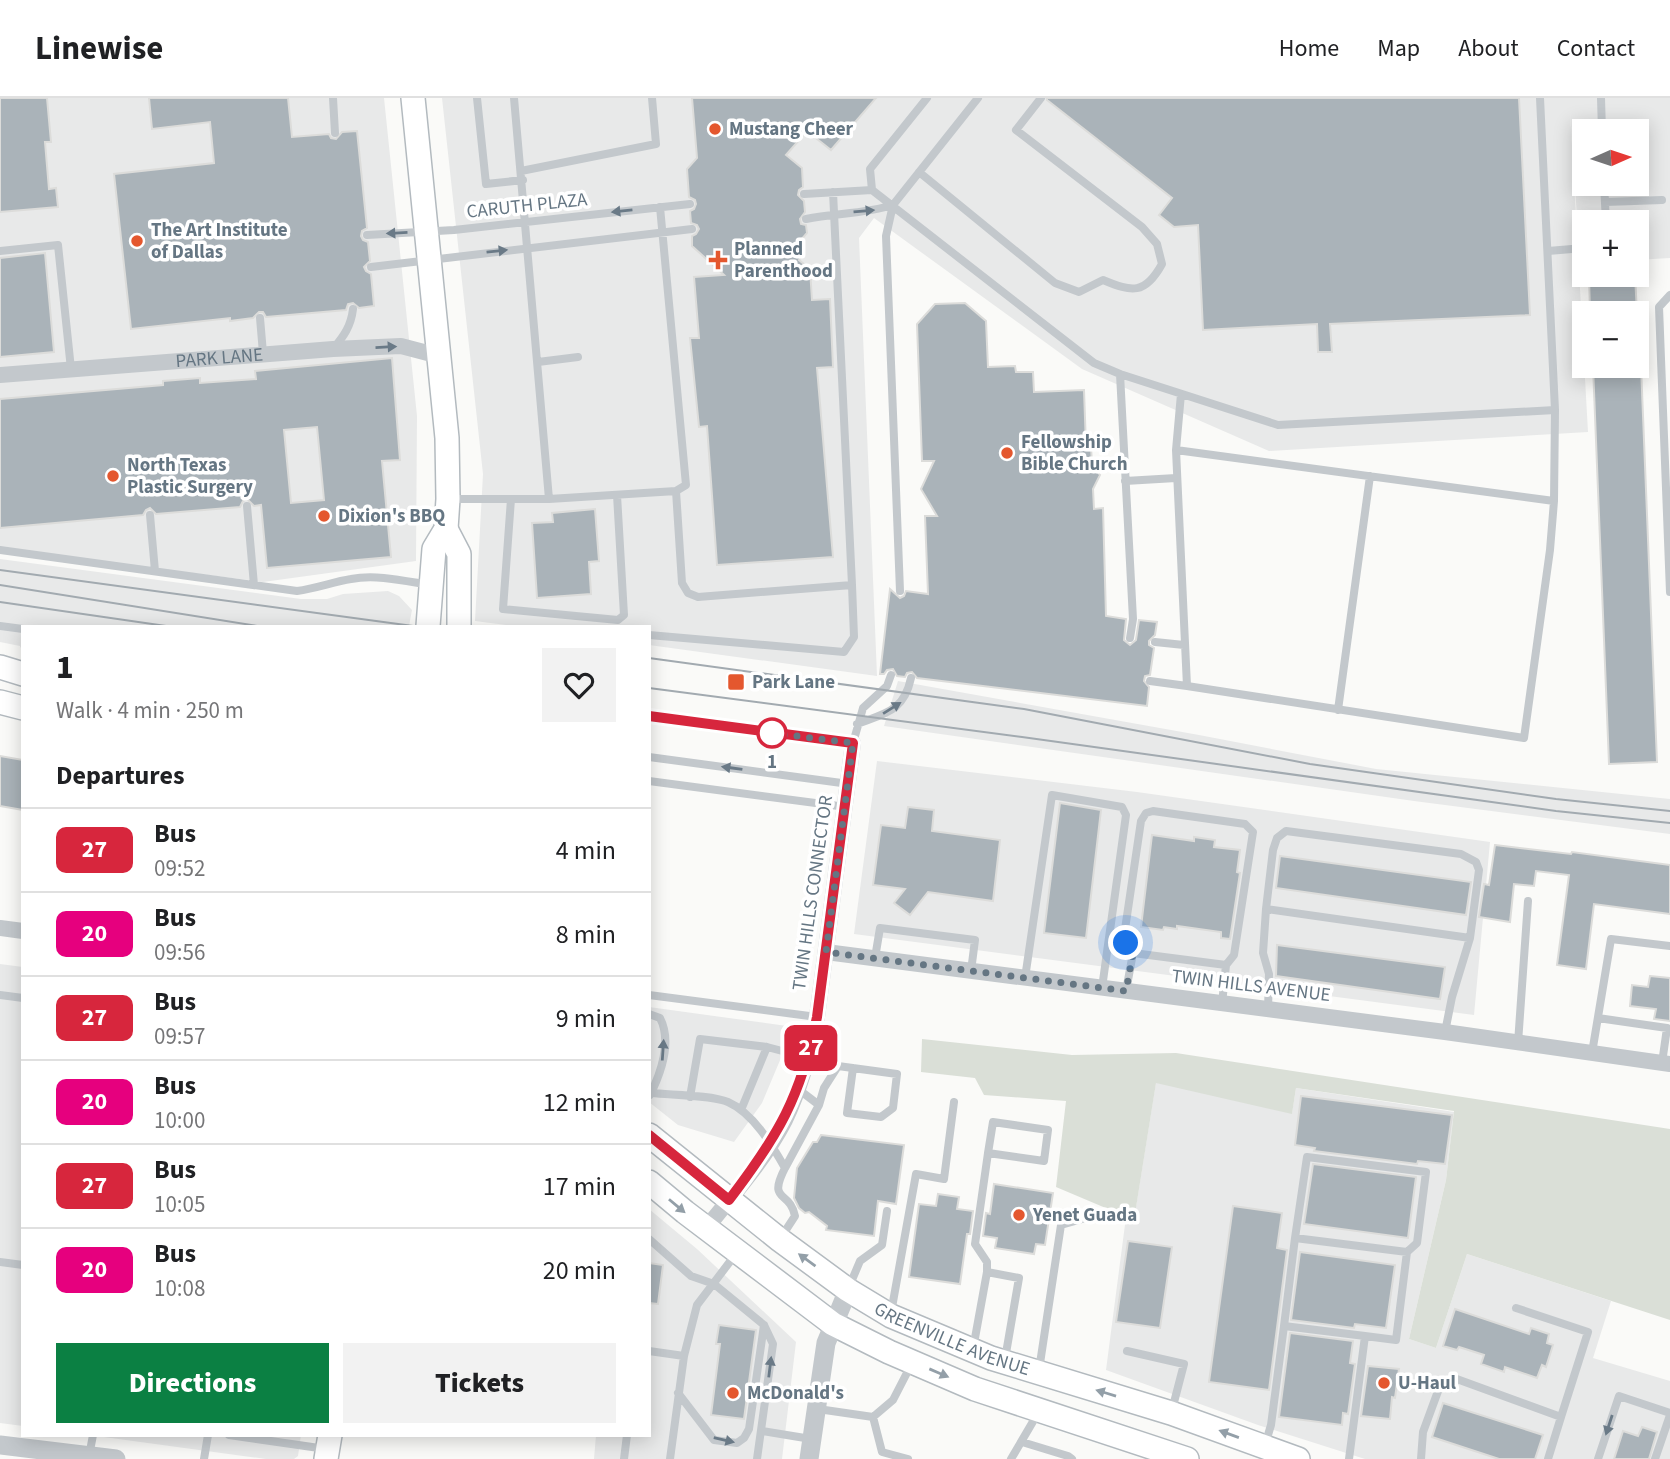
<!DOCTYPE html>
<html lang="en">
<head>
<meta charset="utf-8">
<style>
  body { margin:0; font-family:"Source Sans 3",sans-serif; background:#f2f2f2; color:#202124; height:100vh; display:flex; flex-direction:column; font-size:26px; white-space:nowrap }
  * { box-sizing:border-box; margin:0 }
  p { font-size:23px; color:#757577 }
  .icon { flex:none; width:38px; height:38px; fill:none; stroke:currentColor; stroke-width:2; stroke-linecap:round; stroke-linejoin:round }
  .map { position:relative; flex:1; overflow:hidden }
  .drawer { position:absolute; left:21px; top:527px; width:630px; height:812px; display:flex; flex-direction:column; background:#fff; border-radius:0px; box-shadow:0 4px 18px #0003 }
  .drawer>* { flex:none }
  .badge { padding:0 14px; border-radius:10px; font-size:24px; line-height:46px }
  .needle { width:46px; rotate:87deg }
  .controls { position:absolute; left:1572px; top:21px; display:grid; gap:14px }
  .controls a { display:grid; place-items:center; width:77px; height:77px; border-radius:0px; background:#fff; box-shadow:0 4px 18px #0003; font-size:35px }
  .you { position:absolute; width:35px; height:35px; margin:-18px; border:5px solid #fff; border-radius:50%; background:#1a73e8; box-shadow:0 0 0 10px #1a73e833 }
  .map>.badge { position:absolute; translate:-50% -50%; box-shadow:0 0 0 4px #fff }
  h2 { padding:0 35px; font-size:26px; line-height:63px }
  .round { display:grid; place-items:center; flex:none; width:74px; height:74px; border-radius:0px; background:#f2f2f2 }
  .overview { display:flex; align-items:center; justify-content:space-between; height:119px; padding:0 35px }
  h1 { font-size:33px; font-weight:800; line-height:52px }
  .primary-button { display:flex; gap:14px; margin-top:auto; padding:14px 35px }
  .primary-button a { flex:1; height:80px; border-radius:0px; background:#0b8043; color:#fff; font-size:28px; font-weight:800; line-height:80px; text-align:center }
  .primary-button a+a { background:#f2f2f2; color:#202124 }
  ul { padding:0; list-style:none }
  li { display:flex; align-items:center; gap:21px; height:84px; padding:0 35px; border-top:2px solid #e0e0e0 }
  li div { flex:1 }
  li b { display:block; font-size:26px }
  li em { font-style:normal }
  li .badge { min-width:77px; font-weight:700; text-align:center }
  header { display:flex; align-items:center; gap:42px; box-sizing:border-box; height:98px; padding:0 35px; background:#fff; border-bottom:2px solid #e0e0e0 }
  header strong { font-size:33px }
  nav { display:flex; gap:38px; margin-inline-start:auto; font-size:24px }
  .map>svg:first-child { display:block }
</style>
</head>
<body>
<header>
<strong>Linewise</strong>
<nav><a>Home</a><a>Map</a><a>About</a><a>Contact</a></nav>
</header>
<div class="map">
<svg width="1670" height="1361" viewBox="0 0 1670 1361">
  <rect width="100%" height="100%" fill="#fafaf8"/>
  <path fill="#e8e9e9" fill-rule="evenodd" d="M0,0H384L417,318L416,463L263,484L0,451Z
    M442,0H1670V160L1636,162V124H1584V165H1580L1570,12L1588,334L1269,353L1082,271L874,120L859,140L877,578L649,547V528H513L475,523L483,376ZM1584,33H1636V86H1584Z
    M0,461L301,501H327L343,496L388,493L399,498L412,512L409,528H23V555L20,548L0,544Z
    M898,583L1199,637L1376,671L1670,701V736L1414,703L884,628Z
    M877,663L1137,694L1490,744L1474,917L854,836Z
    M0,866L23,869V1328L0,1325Z
    M649,909L794,929L762,1005L734,1044L678,1027L649,1004Z
    M1156,984L1292,1015L1296,990L1454,1014L1446,1082L1409,1241L1436,1250L1467,1156L1611,1203L1593,1260L1670,1283V1361H1365L1258,1327L1106,1272L1126,1119L1134,1121Z
    M649,1111L697,1151L796,1244L782,1361H594L596,1337H649Z
    M89,1337H301L298,1358L294,1361H266Z"/>
  <path fill="#dadfd7" d="M922,941L1072,957L1176,955L1670,1031V1222L1467,1156L1436,1250L1409,1241L1446,1082L1454,1013L1296,990L1292,1016L1156,985L1134,1122L1056,1089L1066,1003L984,997L975,980L921,974Z"/>
  <path fill="#aab3b9" stroke="#dcdcda" stroke-width="2" fill-rule="evenodd" d="M0,0H47L51,44H45L49,91L56,90L58,109L0,114Z
    M149,0H288L292,39L329,36L331,40L336,41L342,34L357,33L367,130L362,133L361,138L363,142L368,144L370,163L364,169L366,173L371,176L374,208L359,210L353,205L348,206L346,212L266,219L263,214H259L253,220L230,223V220L131,231L114,76L214,65L210,24L152,31Z
    M692,0H876L831,52L807,33L786,57L802,70L803,89L799,92L798,97L804,103L805,114L800,121L801,126L806,127L807,135L794,150L802,158L799,162L810,171L812,202L830,201L833,269L817,270L833,459L717,467L707,328L699,329L690,240H699L694,179L724,177L692,148V138L696,136L699,131L697,127L691,125L690,113L694,111L696,106L695,102L689,99L687,71L697,60Z
    M1047,0H1519L1530,217L1330,226L1332,254H1318L1317,226L1203,232L1198,127L1174,129L1159,117L1172,100L1047,2Z
    M45,155L54,254L0,259V160Z
    M1589,177H1635L1637,215H1590Z
    M965,205L986,223L988,269L1015,268L1016,274H1033L1034,294L1084,292L1086,348H1091L1092,367L1100,377L1093,391L1094,411L1103,410L1106,518L1126,521L1124,542L1130,547L1136,542L1139,522L1157,524L1155,537L1149,543V547L1154,550L1150,577L1145,578L1144,583L1149,589L1147,608L917,580L912,574L907,575L905,579L897,578L893,571L887,572L884,576H880L890,491L900,500L904,498L906,493L928,496L925,418H937L921,391L934,363H922L917,226L935,206Z
    M392,260L400,362L382,363L391,459L267,470L261,407L254,408L247,401L243,403L240,409L156,416L150,410L146,412L143,417L0,430V301L163,287V283L200,280V285L256,281L255,273ZM317,329L324,402L291,405L284,332Z
    M1593,268H1641L1657,664L1609,666Z
    M595,411L599,463L589,464L591,496L537,500L532,425L553,424L552,415Z
    M0,658L23,662V712L0,708Z
    M1060,705L1101,712L1086,840L1044,835Z
    M908,709L934,712L932,733L1000,742L993,803L928,794L910,817L894,805L905,791L873,787L881,727L905,730Z
    M1152,737L1194,743V739L1215,742L1214,749L1240,752L1237,774L1240,775L1230,841L1221,840V834L1177,828V831L1164,829L1163,832L1141,829Z
    M1495,747L1571,756L1572,754L1670,767V816L1594,806L1586,871L1557,867L1569,777L1536,773L1534,788L1514,786L1510,824L1479,819L1484,786L1489,787Z
    M1280,758L1471,784L1466,817L1276,790Z
    M1277,847L1445,869L1440,901L1276,878Z
    M1650,878L1670,880V923L1654,921L1656,911L1630,908L1632,887L1648,889Z
    M1301,998L1452,1017L1445,1066L1418,1063L1417,1066L1314,1053L1315,1050L1295,1047Z
    M821,1037L904,1047L896,1106L878,1103L874,1138L826,1132L827,1128L809,1114L805,1115L799,1110L794,1100L797,1070L813,1044H817Z
    M1313,1066L1416,1079L1408,1140L1304,1126Z
    M994,1086L1053,1095L1045,1147L1036,1146L1034,1156L995,1150L997,1140L983,1138L986,1115L990,1116Z
    M938,1096L959,1099L957,1111L973,1113L970,1136H967L960,1186L909,1179L919,1106L936,1108Z
    M1233,1108L1282,1115L1277,1150L1287,1152L1269,1292L1209,1284Z
    M1128,1143L1172,1149L1160,1230L1116,1224Z
    M1300,1154L1395,1167L1386,1230L1355,1226L1354,1230L1291,1222Z
    M649,1165L663,1167L658,1206L649,1205Z
    M1455,1211L1529,1236L1531,1230L1549,1236L1547,1245L1553,1247L1546,1269L1542,1267L1537,1280L1505,1269L1504,1274L1481,1266L1484,1257L1459,1249L1457,1252L1443,1248Z
    M719,1227L756,1232L744,1321L711,1317L720,1246H716Z
    M1290,1235L1353,1243L1350,1265L1355,1266L1348,1316L1343,1315L1342,1327L1279,1319Z
    M1368,1268L1399,1271L1395,1300L1392,1299L1390,1321L1361,1318Z
    M1443,1305L1543,1337L1535,1361H1499L1432,1339Z
    M1642,1329L1657,1334L1649,1361H1614L1623,1333L1638,1338Z"/>
  <g fill="none" stroke-linecap="round" stroke-linejoin="round">
    <g stroke="#b3babf" stroke-width="26">
      <g id="secondary">
        <path d="M413,0L447,340L448,401L446,431L434,451L428,528"/>
        <path d="M446,431L459,456V528"/>
        <path d="M0,569L23,576"/>
        <path d="M0,604L23,610"/>
        <path id="s2" d="M649,1037L780,1142L848,1192L891,1218L991,1260L1171,1315L1298,1361"/>
        <path d="M649,1084L685,1114L833,1226L889,1254L975,1291L1187,1361"/>
        <path d="M326,1361L330,1337"/>
      </g>
    </g>
    <path stroke="#c3c8cc" stroke-width="8" d="M333,0L335,35
      M477,0L486,86L523,82
      M1601,0L1602,33
      M521,73L656,46L652,0
      M919,74L1055,185L1079,194L1103,182C1132,194 1145,197 1162,166L1157,146L1142,129L1016,32L1041,0
      M1604,86L1606,124
      M872,92L870,71L927,0
      M804,96L872,92L1094,265L1120,276L1278,327L1555,312L1540,0
      M1605,104L1662,102
      M806,121C835,115 865,116 893,107
      M367,137L454,132L690,106
      M0,153L58,147L71,271
      M1548,153L1584,150
      M371,169L692,131
      M1670,197L1659,209L1670,494
      M260,220L263,255
      M333,251C344,238 351,228 353,211
      M538,264L578,259
      M1120,276L1133,521L1130,540
      M1181,296L1176,352L1187,588L1524,640L1550,452L1554,403L1555,312
      M1176,352L1554,403
      M1125,383L1176,380
      M676,393L682,485L688,495L698,499L852,487L833,94
      M451,401H549L514,0
      M511,401L503,511L618,522L624,517L617,397
      M549,401L676,393L686,387L660,109
      M247,408L254,487
      M150,417L155,473
      M0,452L297,493C317,490 333,484 351,481C376,476 405,483 430,487
      M900,493L886,138L893,107L978,0
      M0,528L23,531
      M649,537L844,554L854,539L852,487
      M1155,544L1184,547
      M1150,583L1187,588
      M1338,612L1370,378
      M649,618L853,645L863,610L887,588L891,577
      M857,626C886,615 904,613 911,580
      M649,659L849,686
      M649,683L846,709
      M1266,811L1470,840
      M1133,855L1124,838L1141,723L1146,715L1153,713L1245,726L1253,734L1234,857L1226,867
      M875,860L880,830L975,842L971,873
      M1025,880L1052,697L1122,709L1126,717L1102,890
      M1126,893L1133,855L1226,867L1222,906
      M0,897L23,900
      M649,897L817,919
      M1268,912L1269,876L1263,855L1266,811L1273,752L1277,740L1286,733L1461,756L1476,764L1479,772L1470,840L1452,899L1445,934
      M649,916L660,920C672,943 661,975 650,997
      M1598,920L1667,930L1662,965
      M1518,945L1528,803
      M1592,955L1611,841L1670,848
      M652,995C671,997 712,997 728,1004C753,1015 772,1047 785,1070C767,1105 790,1092 795,1118L780,1141
      M690,999L700,941L767,949L809,960
      M819,1007L824,990L838,968L897,976L893,1010L881,1019L847,1015L853,970
      M741,1012L767,949
      M785,1070L819,1007L798,991
      M1295,1140L1307,1059L1426,1074L1417,1145L1407,1154
      M649,1141L691,1178L714,1186L764,1227L773,1246L757,1361
      M0,1164L23,1167
      M987,1174V1164L975,1146L988,1055L1044,1063L1048,1032L993,1024L988,1055
      M849,1189L860,1163L882,1147L887,1113
      M1516,1210L1588,1234L1561,1319
      M891,1215L916,1076L944,1081L954,1004
      M1284,1228L1295,1140L1407,1154L1396,1242L1365,1238
      M973,1251L987,1174L1019,1180L1005,1261
      M649,1253L684,1258
      M1127,1253L1184,1266L1172,1312
      M1039,1272L1061,1127L1100,1116
      M678,1295L714,1342L737,1345L744,1340L749,1331L764,1227
      M818,1311L873,1319L893,1302L911,1267
      M873,1319L882,1354L908,1361
      M762,1333L811,1341
      M229,1337L326,1351
      M1022,1344L1068,1358L1072,1361
      M1265,1347L1271,1327L1284,1228L1365,1238L1349,1361
      M89,1358L93,1337
      M204,1361L208,1337
      M624,1361L627,1337
      M670,1361L684,1258L697,1207L735,1157
      M1011,1361L1038,1315
      M1421,1361L1423,1334L1441,1285L1454,1280L1561,1319L1548,1361
      M1598,1361L1619,1298L1670,1315
      M1655,1361L1670,1317"/>
    <g stroke="#c3c8cc" stroke-width="16">
      <path id="s1" d="M0,277L333,251L401,248L439,258"/>
      <path d="M0,830L23,833"/>
      <path d="M826,854L1445,934L1670,966"/>
      <path d="M706,1130C734,1096 765,1061 785,1022C801,989 810,955 817,919L853,645"/>
    </g>
    <path stroke="#c3c8cc" stroke-width="19" d="M0,1347L116,1361
      M809,1361L826,1245L848,1192"/>
    <use href="#secondary" stroke="#fff" stroke-width="23"/>
    <path stroke="#a2aab0" stroke-width="2" d="M0,472L413,528
      M0,487L257,528
      M0,504L166,528
      M649,560L1024,611L1310,666L1556,701L1670,713
      M649,590L1022,639L1556,713L1670,725"/>
  </g>
  <defs><path id="oneway-solid" d="M-6-.8H1V-3.2L6.5 0L1 3.2V.8H-6Z" transform="scale(1.75)"/></defs>
  <g fill="#6a7a87">
    <use href="#oneway-solid" transform="translate(622 113) rotate(174)"/>
    <use href="#oneway-solid" transform="translate(864 113) rotate(-5)"/>
    <use href="#oneway-solid" transform="translate(397 135) rotate(177)"/>
    <use href="#oneway-solid" transform="translate(497 153) rotate(-6)"/>
    <use href="#oneway-solid" transform="translate(386 249) rotate(-3)"/>
    <use href="#oneway-solid" transform="translate(892 610) rotate(-32)"/>
    <use href="#oneway-solid" transform="translate(732 670) rotate(-172)"/>
    <use href="#oneway-solid" transform="translate(663 952) rotate(-86)"/>
    <use href="#oneway-solid" transform="translate(770 1269) rotate(-83)"/>
    <use href="#oneway-solid" transform="translate(1609 1327) rotate(108)"/>
    <use href="#oneway-solid" transform="translate(724 1342) rotate(13)"/>
  </g>
  <g fill="#939fa8">
    <use href="#oneway-solid" transform="translate(677 1108) rotate(40)"/>
    <use href="#oneway-solid" transform="translate(807 1162) rotate(-144)"/>
    <use href="#oneway-solid" transform="translate(939 1275) rotate(23)"/>
    <use href="#oneway-solid" transform="translate(1106 1295) rotate(-163)"/>
    <use href="#oneway-solid" transform="translate(1229 1336) rotate(-160)"/>
  </g>
  <g fill="none" stroke-linecap="round" stroke-linejoin="round">
    <g stroke="#fff" stroke-width="16">
      <path id="line" d="M649,618L853,645L817,919C801,999 778,1038 729,1102L649,1037"/>
    </g>
    <use href="#line" stroke="#d7263d" stroke-width="10"/>
    <path stroke="#657683" stroke-width="7" stroke-dasharray="0 12.6" d="M772,635L853,645L826,854L1126,893L1133,855L1126,845"/>
  </g>
  <g fill="#e4572e" stroke="#fff" stroke-width="2.5">
    <circle cx="715" cy="31" r="7"/>
    <circle cx="137" cy="143" r="7"/>
    <path d="M714.5 151.5h7v7h7v7h-7v7h-7v-7h-7v-7h7z"/>
    <circle cx="1007" cy="355" r="7"/>
    <circle cx="113" cy="378" r="7"/>
    <circle cx="324" cy="418" r="7"/>
    <rect x="727" y="575" width="18" height="18" rx="3.5"/>
    <circle cx="1019" cy="1117" r="7"/>
    <circle cx="1384" cy="1285" r="7"/>
    <circle cx="733" cy="1295" r="7"/>
  </g>
  <circle fill="#fff" stroke="#d7263d" stroke-width="3.5" cx="772" cy="635" r="14"/>
  <g text-anchor="middle" dominant-baseline="central" stroke-width="7" stroke-linejoin="round" paint-order="stroke">
    <g font-size="19" font-weight="bold" fill="#657683" stroke="#fff" text-anchor="start">
      <text x="729" y="31">Mustang Cheer</text>
      <text x="151" y="132">The Art Institute<tspan x="151" dy="22">of Dallas</tspan></text>
      <text x="734" y="151">Planned<tspan x="734" dy="22">Parenthood</tspan></text>
      <text x="1021" y="344">Fellowship<tspan x="1021" dy="22">Bible Church</tspan></text>
      <text x="127" y="367">North Texas<tspan x="127" dy="22">Plastic Surgery</tspan></text>
      <text x="338" y="418">Dixion's BBQ</text>
      <text x="752" y="584">Park Lane</text>
      <text x="1033" y="1117">Yenet Guada</text>
      <text x="1398" y="1285">U-Haul</text>
      <text x="747" y="1295">McDonald's</text>
    </g>
    <g font-size="19" fill="#657683" stroke="#fff">
      <text transform="translate(527 108) rotate(-6)">CARUTH PLAZA</text>
      <text stroke="none"><textPath href="#s1" startOffset="220">PARK LANE</textPath></text>
      <text transform="translate(813 795) rotate(-82)">TWIN HILLS CONNECTOR</text>
      <text transform="translate(1251 888) rotate(7)">TWIN HILLS AVENUE</text>
      <text stroke="none"><textPath href="#s2" startOffset="368">GREENVILLE AVENUE</textPath></text>
    </g>
    <g font-size="19" font-weight="bold" fill="#657683" stroke="#fff">
      <text x="772" y="664">1</text>
    </g>
  </g>
</svg>
<div class="controls">
<a><svg class="needle" viewBox="-14 -14 28 28"><path d="M0-13l5 13h-10z" fill="#e53935"/><path d="M0 13l5-13h-10z" fill="#757577"/></svg></a>
<a>+</a>
<a>−</a>
</div>
<div class="you" style="left:1126px;top:845px"></div>
<b class="badge" style="left:811px;top:950px;background:#d7263d;color:#fff">27</b>
<section class="drawer">
<div class="overview"><div><h1>1</h1><p>Walk · 4 min · 250 m</p></div><a class="round"><svg class="icon" aria-label="heart" viewBox="0 0 24 24"><path d="M12 20l-8-8c-3-5 5-10 8-4 3-6 11-1 8 4z"/></svg></a></div>
<h2>Departures</h2>
<ul>
<li><span class="badge" style="background:#d7263d;color:#fff">27</span><div><b>Bus</b><p>09:52</p></div><em>4 min</em></li>
<li><span class="badge" style="background:#e6007e;color:#fff">20</span><div><b>Bus</b><p>09:56</p></div><em>8 min</em></li>
<li><span class="badge" style="background:#d7263d;color:#fff">27</span><div><b>Bus</b><p>09:57</p></div><em>9 min</em></li>
<li><span class="badge" style="background:#e6007e;color:#fff">20</span><div><b>Bus</b><p>10:00</p></div><em>12 min</em></li>
<li><span class="badge" style="background:#d7263d;color:#fff">27</span><div><b>Bus</b><p>10:05</p></div><em>17 min</em></li>
<li><span class="badge" style="background:#e6007e;color:#fff">20</span><div><b>Bus</b><p>10:08</p></div><em>20 min</em></li>
</ul>
<div class="primary-button"><a>Directions</a><a>Tickets</a></div>
</section>
</div>
</body>
</html>
